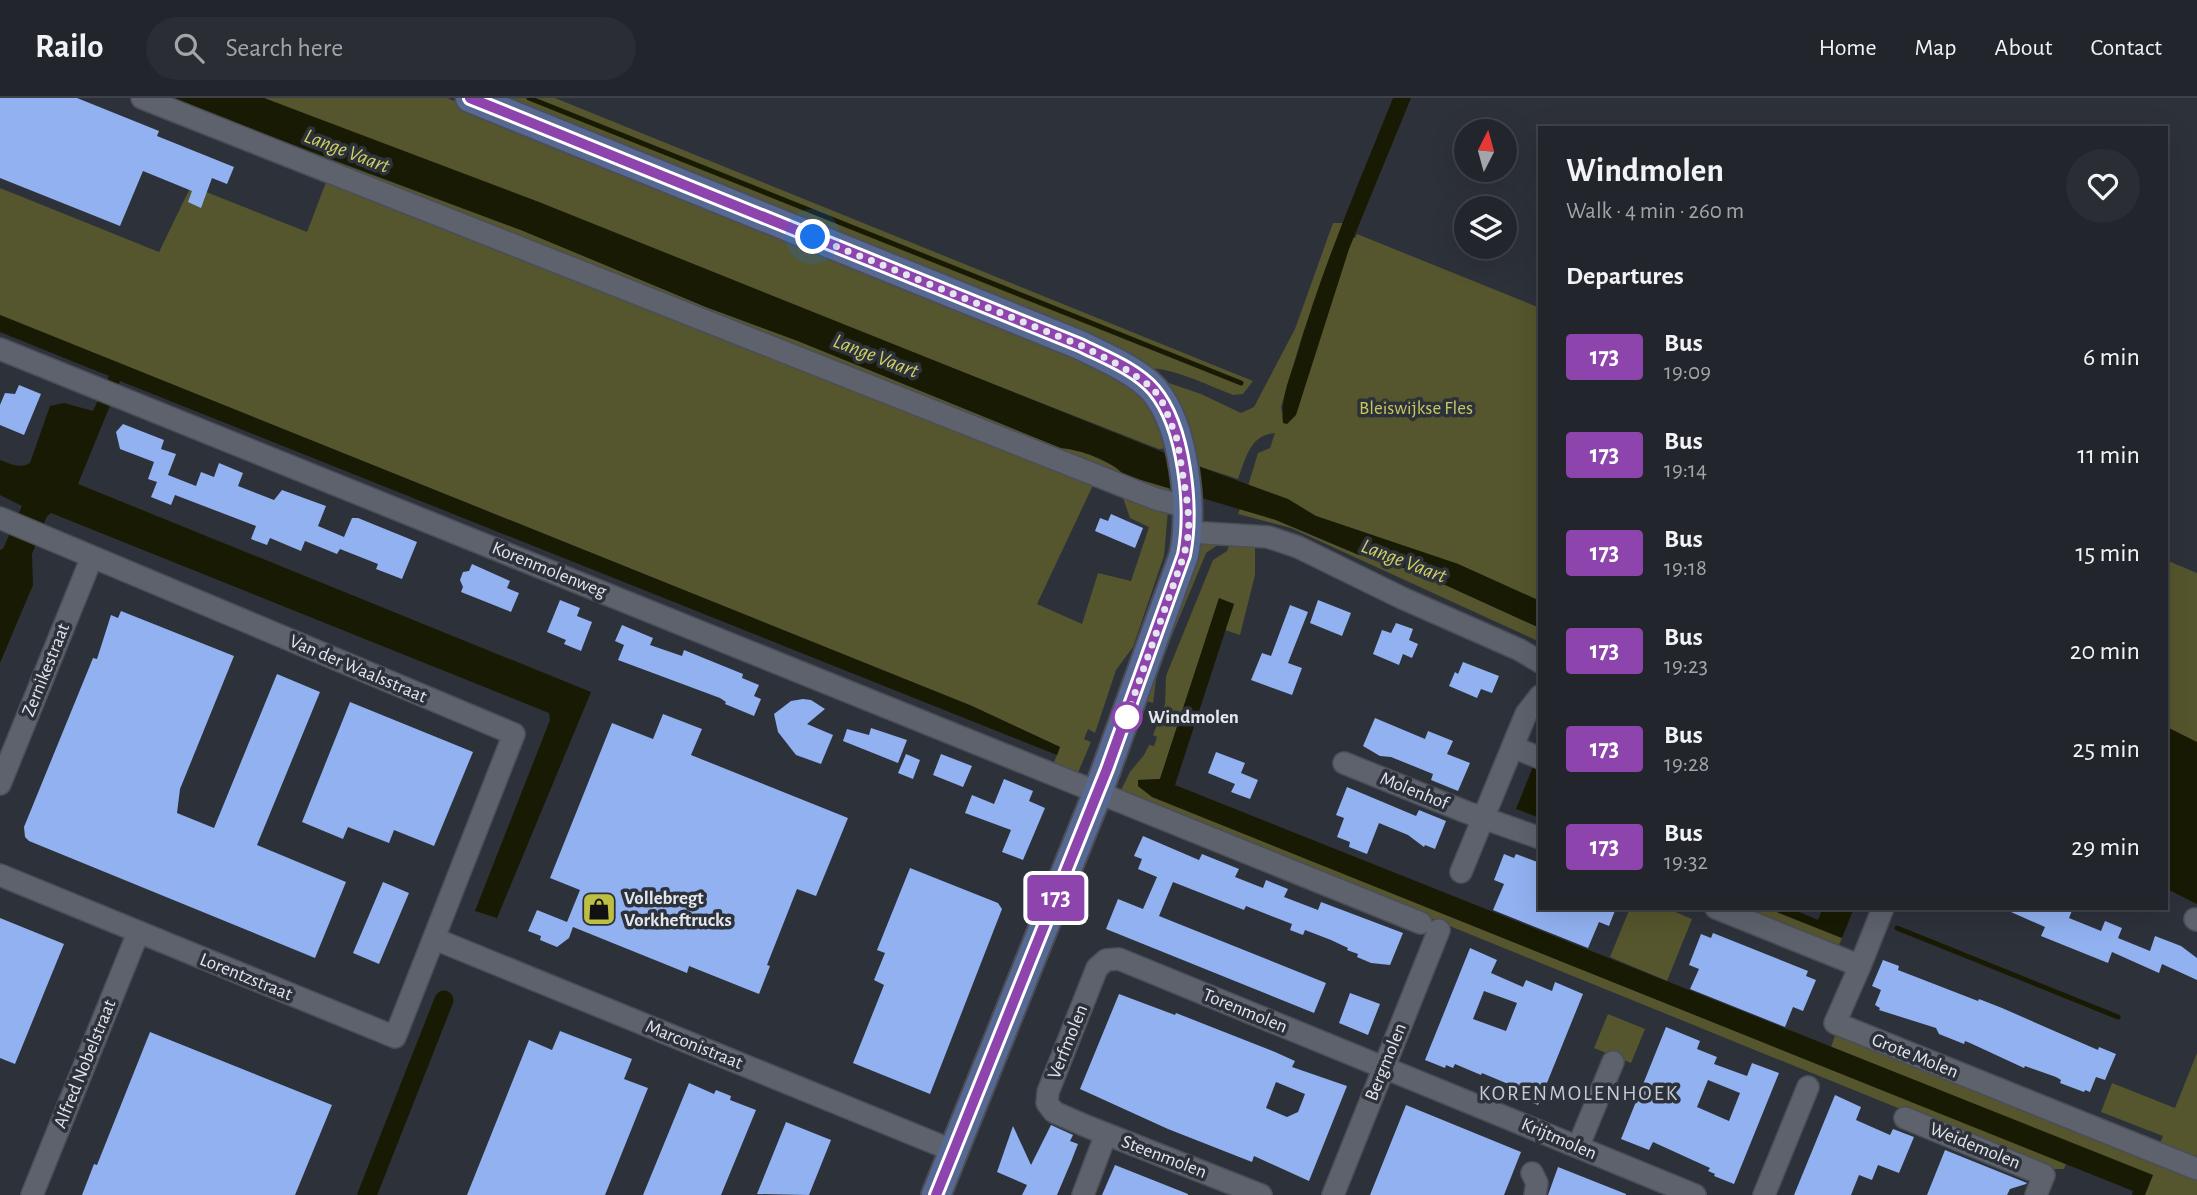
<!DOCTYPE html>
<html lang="en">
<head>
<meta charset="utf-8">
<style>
  body { margin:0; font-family:"Alegreya Sans",sans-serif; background:#2a2d34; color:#f1f3f6; height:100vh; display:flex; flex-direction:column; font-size:26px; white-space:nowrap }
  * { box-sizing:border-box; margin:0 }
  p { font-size:23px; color:#a2a5a9 }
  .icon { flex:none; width:38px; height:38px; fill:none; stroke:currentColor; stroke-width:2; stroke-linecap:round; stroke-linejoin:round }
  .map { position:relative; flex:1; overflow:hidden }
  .sheet { position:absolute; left:1538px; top:28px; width:630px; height:784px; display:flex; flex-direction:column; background:#22252c; border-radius:0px; box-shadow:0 7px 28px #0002,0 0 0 2px #3f4248 }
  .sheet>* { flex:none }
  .badge { padding:0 14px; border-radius:5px; font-size:24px; line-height:46px }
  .needle { width:46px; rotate:6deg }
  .buttons { position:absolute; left:1454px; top:21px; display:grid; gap:14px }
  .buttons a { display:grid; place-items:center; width:63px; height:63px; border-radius:50%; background:#22252c; box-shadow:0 7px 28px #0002,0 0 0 2px #3f4248; font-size:35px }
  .you { position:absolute; width:35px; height:35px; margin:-18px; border:5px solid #fff; border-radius:50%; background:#1a73e8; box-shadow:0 0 0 10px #1a73e833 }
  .map>.badge { position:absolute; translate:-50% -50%; box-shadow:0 0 0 4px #fff }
  h2 { padding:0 28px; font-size:26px; line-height:63px }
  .round { display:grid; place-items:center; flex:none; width:74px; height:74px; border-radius:37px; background:#2a2d34 }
  .summary { display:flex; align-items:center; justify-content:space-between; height:119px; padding:0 28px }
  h1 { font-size:33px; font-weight:600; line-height:52px }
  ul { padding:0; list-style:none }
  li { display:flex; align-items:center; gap:21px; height:98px; padding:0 28px }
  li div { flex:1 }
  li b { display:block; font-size:26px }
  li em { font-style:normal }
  li .badge { min-width:77px; font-weight:700; text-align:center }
  header { display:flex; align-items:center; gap:42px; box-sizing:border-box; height:98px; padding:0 35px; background:#22252c; border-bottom:2px solid #3f4248 }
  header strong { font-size:33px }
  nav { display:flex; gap:38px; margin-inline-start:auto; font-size:24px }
  .search { width:490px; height:63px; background:#2a2d34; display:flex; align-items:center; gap:18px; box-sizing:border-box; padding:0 24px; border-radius:38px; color:#a2a5a9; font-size:26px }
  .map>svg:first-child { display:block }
</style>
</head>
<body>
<header>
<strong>Railo</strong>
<div class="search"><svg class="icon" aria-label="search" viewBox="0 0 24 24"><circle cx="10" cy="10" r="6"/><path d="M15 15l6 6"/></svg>Search here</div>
<nav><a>Home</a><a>Map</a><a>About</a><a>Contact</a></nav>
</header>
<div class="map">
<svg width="2197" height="1097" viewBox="0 0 2197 1097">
  <rect width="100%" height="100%" fill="#2d313a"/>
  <path fill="#55562d" d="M264,0H447L1051,244C1077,257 1126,279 1145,301C1156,314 1162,335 1170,350L1159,351Z
    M495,0H555L1253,283L1243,296L1233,297C1210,288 1165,266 1142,271Z
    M194,11L521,132L706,209L798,243L1061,350L1080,352L1118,370L1124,377L1169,389V402Z
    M328,79L1095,383L1037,506L1082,526L1098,475L1131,483L1149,429L1130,420L1121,394L1168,413L1164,458L1133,549L1116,572L1095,635L1088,631L1084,641L1091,644L1077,677L1053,667L1060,649L972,608L0,217V90L159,154L191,88L307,134Z
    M1333,125H1343L1302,238L1281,309L1282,315L1345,137L1355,140L1357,136L1540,210V503L1458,466L1316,418L1248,388L1258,355L1270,350L1275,335C1250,337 1246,360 1238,381L1195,367L1163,283L1201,296L1241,315L1254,309L1295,231Z
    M1240,411L1276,422L1359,457L1372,458L1430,480L1540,530V544L1291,430L1238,416Z
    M1200,444L1219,446L1206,455L1157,574L1153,605L1143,602Z
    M1230,445L1255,447V477L1240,537L1225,532L1234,506L1219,501L1160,681L1139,682L1138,688L1153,699L2066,1066L2064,1071H2048L1120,694L1130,674L1144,657L1149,647L1154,648L1157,639L1153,637L1165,606L1166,578L1213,462L1227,453Z
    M2166,462L2197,475V733L2167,722Z
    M1630,810H1666L1692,821L1667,883L1610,859Z
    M1735,810H1767L1842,840L1837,852Z
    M1608,916L1645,931L1631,965L1594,950Z
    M1836,935L2153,1062L2163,1038L2101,1014L2112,985L2175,1010L2197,955V1097H2140L2148,1076L1831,949Z"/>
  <path fill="#191a03" d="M169,0H264L539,104L1195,367L1288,401L1316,418L1458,466L1540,503V530L1430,480L1372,458L1359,457L1276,422L1124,377C1109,361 1083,353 1061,350L798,243L706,209L521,132Z
    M1393,0H1411L1349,151L1296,317L1287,326L1283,325C1280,301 1290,279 1297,257C1322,169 1359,85 1393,0Z
    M0,217L972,608L1060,649L1057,657L120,283L78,386L591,594L497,820L475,813L550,622L549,615L51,415L47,418L32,456L33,487L0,565V452L3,451L22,408L0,397V362C11,366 20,371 30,365L50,308L64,305L93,313L109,278L0,234Z
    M1219,500L1234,506L1175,687L2153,1077L2145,1097H2132L2133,1093L1152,699L1138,688V682L1160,681Z
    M2167,629L2197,644V806L2167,791Z
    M1534,666L1540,669V720L1516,711Z
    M1767,810H1790L1818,822L1823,810H1854L1842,840Z"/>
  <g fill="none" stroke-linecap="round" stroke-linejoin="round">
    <path stroke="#191a03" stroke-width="5" d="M529,0L1241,285
      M1897,830L2118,919"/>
    <path stroke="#191a03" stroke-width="19" d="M367,1097L444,902"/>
  </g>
  <path fill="#91b1f1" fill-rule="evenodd" d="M0,0H77L159,33L157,38L234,69L227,86L212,80L201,110L188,104L192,93L143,73L120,128L0,80Z
    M19,287L41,296L24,337L0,327V307L5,295L15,296Z
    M123,326L164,342L161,351L176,356L168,377L196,388L201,374L214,379L219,365L243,375L238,388L274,402L282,392L326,408L318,428L344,439L352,420H358L417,444L402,481L376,471L378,466L340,451L337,456L305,443L301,453L270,440L267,447L251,441L256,428L175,397L171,407L151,399L157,384L148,381L154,364L120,351L116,334Z
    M1111,416L1143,430L1135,450L1095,433L1100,420L1108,423Z
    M472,466L510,483L507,490L519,495L511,514L461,494L463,489L460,482L463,474L469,473Z
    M560,502L580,510L577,518L592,524L581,553L564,546L566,542L547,534Z
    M1318,502L1351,515L1342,538L1310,525Z
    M1290,507L1308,514L1288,565L1302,570L1292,597L1251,582L1262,555L1271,558Z
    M121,513L234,558L180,691L177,715L214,730L277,576L320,594L257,747L346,784L315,860L29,743L25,739L24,729L93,560L97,561L111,517L118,520Z
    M1396,525L1413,531L1409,542L1418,546L1412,560L1403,556L1399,567L1373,556L1382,532L1391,535Z
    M622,527L653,540L650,547L682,558L684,552L743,576L742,580L759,587L754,598L761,601L754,618L725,606L726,604L720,600L618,562L624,547L615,543Z
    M1463,564L1499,578L1492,595L1481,591L1477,600L1449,588L1455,574L1458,576Z
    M803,601L811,602L825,611L807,626L833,637L821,666L796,657L778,634L774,616L791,603Z
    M350,604L473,654L434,748L394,732L389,745L348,729L343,741L302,724Z
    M663,616L702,631L691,657L848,720L816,798L797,791L767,867L770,868L759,896L689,868L687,875L573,829L569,840L557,849L540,842L541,838L528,833L537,812L567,824L580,792L550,780L612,625L653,641Z
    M1375,620L1425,641L1428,633L1453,643L1447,656L1470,665L1458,693L1431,682L1433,676L1391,659L1380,658L1363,648Z
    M871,630L907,642L898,665L843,643L847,631L869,637Z
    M1216,654L1245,665L1241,675L1258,682L1250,701L1231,694L1235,686L1208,675Z
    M906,656L920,662L913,681L898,675Z
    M941,656L972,668L963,689L933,677Z
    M1004,681L1033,693L1029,703L1045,710L1023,762L1002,754L1011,732L965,715L972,697L994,706Z
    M1347,689L1416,718L1419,712L1446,723L1435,751L1425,747L1424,749L1408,737L1379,725L1367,756L1349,749L1350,744L1337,739L1344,720L1336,717Z
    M1143,738L1199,762L1202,756L1239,771L1235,779L1263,790L1266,782L1288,791L1284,799L1318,812L1321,804L1403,835L1390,867L1371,865L1357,859L1358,856L1347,852L1348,850L1331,842L1305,832L1303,837L1290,832L1292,826L1246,808L1244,812L1173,784L1159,818L1326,885L1314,915L1106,831L1118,801L1143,811L1157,779L1138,771L1142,761L1134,758Z
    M1504,756L1514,760L1516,756L1540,765V810H1616L1609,828L1599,824L1588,850L1493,812L1504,786L1494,782Z
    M910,770L998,805L1002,811L930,996L853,965L884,887L874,882L885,855L877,852Z
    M383,784L409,795L379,866L353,855Z
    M2002,810H2073L2069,820L2101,833L2105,823L2122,830L2118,840L2150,853L2155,838L2181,848L2197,860V882L2162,866L2159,875L2112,854L2108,865L2041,838L2045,829Z
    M0,820L64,846L15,966L0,960Z
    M1713,835L1808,873L1806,878L1816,882L1803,913L1793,909L1785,929L1690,891L1699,871L1689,867L1701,836L1711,840Z
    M1470,850L1497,862L1491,875L1523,889L1526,882L1552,893L1555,884L1583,896L1538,1007L1510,996L1513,988L1482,975L1481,977L1455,966L1453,970L1446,967L1445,970L1425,962ZM1484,893L1517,905L1506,933L1473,921Z
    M1883,862L1899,868L1898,872L1978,903L1979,901L2002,910L2098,952L2099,949L2116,956L2105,982L2096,979L2090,994L2085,992L2084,994L2060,985L2061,982L2056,979L2025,968L2024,970L1970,945L1965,943L1964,946L1939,936L1936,930L1879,912L1880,910L1875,907L1881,892L1872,888Z
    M1350,895L1380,906L1368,937L1339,925Z
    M1119,896L1175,917L1176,915L1275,954L1295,963L1292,969L1347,988L1309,1083L1254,1058L1252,1064L1168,1031L1080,991ZM1276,984L1305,996L1298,1014L1287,1019L1266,1010Z
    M1666,929L1700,943L1697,951L1717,959L1714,966L1747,978L1752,965L1779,975L1734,1086L1714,1078L1715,1076L1708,1073L1710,1070L1653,1044L1649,1052L1621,1041ZM1708,982L1740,995L1729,1023L1697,1009Z
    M560,933L632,961L624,981L648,990L605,1097H467L529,942L552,952Z
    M150,934L332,1007L295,1097H82L94,1066L97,1067Z
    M689,985L714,996L716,992L731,998L730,1002L756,1012L721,1097H643Z
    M1835,997L1861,1009L1856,1022L1890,1037L1893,1031L1914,1039L1899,1075L1878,1067L1872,1082L1859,1077L1851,1097H1794Z
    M1406,1007L1521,1054L1504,1097H1370Z
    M786,1024L831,1042L809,1097L757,1096Z
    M1051,1027L1073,1037L1070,1043L1078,1046L1071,1064L1057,1097H1022L1027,1087L997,1074L1013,1028L1031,1067Z
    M1945,1052L2027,1085L2026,1086L2010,1091L2007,1097H1927Z
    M1115,1067L1188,1096V1097H1102Z
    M1558,1069L1626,1096V1097H1548Z"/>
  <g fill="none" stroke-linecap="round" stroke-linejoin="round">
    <g stroke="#4b4e56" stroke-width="24">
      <path id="street" d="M142,0L1156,401L1188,409
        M0,251L1421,825
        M0,420L514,636L395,939L0,777
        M1189,434L1268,439L1298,449L1402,500L1520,552L1540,564
        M1513,649L1540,660
        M1344,665L1466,714L1540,740
        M0,686L92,459
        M1461,774L1526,616L1540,598
        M1716,810L1860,868L1835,925L2197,1071
        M2195,821L2197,822
        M435,841L954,1053
        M1860,868L1883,810
        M1905,1020L2044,1077L2036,1097
        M1578,1049L1613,964
        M1532,1075L1537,1085L1535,1097
        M32,1097L138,835
        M1083,1097L1106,1036
        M1261,1097L1086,1028L1054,1014L1047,1005L1048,994L1097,870L1106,862L1119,861L1695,1097
        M1333,1097L1439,832
        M1764,1097L1808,989"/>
    </g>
    <g stroke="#4b4e56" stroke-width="32">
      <path id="secondary" d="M470,0L1080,247C1102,258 1138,273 1154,292C1185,329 1193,411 1184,457L1098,694L936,1097"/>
    </g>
    <use href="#street" stroke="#5d626c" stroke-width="21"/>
    <use href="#secondary" stroke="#576992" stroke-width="28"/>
  </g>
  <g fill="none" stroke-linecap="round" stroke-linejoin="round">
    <g stroke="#fff" stroke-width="16">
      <path id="line" d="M470,0L1080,247C1104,259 1136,271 1154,292C1185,329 1193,411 1184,457L1107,671L936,1097"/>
    </g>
    <use href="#line" stroke="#8e44ad" stroke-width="10"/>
    <path stroke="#e3e6ec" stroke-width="7" stroke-dasharray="0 12.6" d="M813,139L1080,247L1121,268L1153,290L1164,307L1177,341L1188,409L1189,434L1184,457L1124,626L1127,619"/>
  </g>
  <defs>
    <g id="shop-square" transform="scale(1.75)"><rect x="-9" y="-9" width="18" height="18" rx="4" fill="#bdbf43" stroke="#2d313a"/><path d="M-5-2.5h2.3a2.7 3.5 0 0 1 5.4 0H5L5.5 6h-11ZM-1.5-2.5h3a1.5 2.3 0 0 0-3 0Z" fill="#111"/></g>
  </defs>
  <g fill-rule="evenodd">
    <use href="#shop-square" x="599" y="811"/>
  </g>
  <circle fill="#fff" stroke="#8e44ad" stroke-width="3.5" cx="1127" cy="619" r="14"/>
  <g text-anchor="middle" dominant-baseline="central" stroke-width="7" stroke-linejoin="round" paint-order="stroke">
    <g font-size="19" fill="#c7c85e" stroke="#2d313a">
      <text x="1416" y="310">Bleiswijkse Fles</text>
    </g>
    <g font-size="19" fill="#e3e6ec" stroke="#2d313a">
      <text transform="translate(549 472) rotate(22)">Korenmolenweg</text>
      <text transform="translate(358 571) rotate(23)">Van der Waalsstraat</text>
      <text transform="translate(46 572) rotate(-68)">Zernikestraat</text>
      <text transform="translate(1414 693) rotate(22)">Molenhof</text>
      <text transform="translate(246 879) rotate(22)">Lorentzstraat</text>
      <text transform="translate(1245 913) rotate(22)">Torenmolen</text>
      <text transform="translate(1068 944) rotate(-68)">Verfmolen</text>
      <text transform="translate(694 947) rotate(22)">Marconistraat</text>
      <text transform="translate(1915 958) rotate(22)">Grote Molen</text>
      <text transform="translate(1386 964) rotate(-68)">Bergmolen</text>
      <text transform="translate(85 966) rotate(-68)">Alfred Nobelstraat</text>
      <text transform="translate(1559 1041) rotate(23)">Krijtmolen</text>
      <text transform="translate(1975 1048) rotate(22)">Weidemolen</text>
      <text transform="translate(1164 1059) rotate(21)">Steenmolen</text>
    </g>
    <g font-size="19" font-weight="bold" fill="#e3e6ec" stroke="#2d313a" text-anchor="start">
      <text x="1148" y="619">Windmolen</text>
    </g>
    <g font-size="19" font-weight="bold" fill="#e3e6ec" stroke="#2d313a" text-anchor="start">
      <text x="624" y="800">Vollebregt<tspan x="624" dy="22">Vorkheftrucks</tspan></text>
    </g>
    <g font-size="21" font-style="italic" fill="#ced066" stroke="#2d313a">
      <text transform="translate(347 53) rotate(21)">Lange Vaart</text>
      <text transform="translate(876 258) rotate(21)">Lange Vaart</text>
      <text transform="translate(1404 463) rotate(21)">Lange Vaart</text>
    </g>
    <g font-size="21" letter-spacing="2" fill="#c5cbd6" stroke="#2d313a">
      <text x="1579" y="995">KORENMOLENHOEK</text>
    </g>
  </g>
</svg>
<div class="buttons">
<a><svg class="needle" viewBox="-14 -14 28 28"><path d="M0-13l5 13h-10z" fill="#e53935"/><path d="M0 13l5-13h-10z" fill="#a2a5a9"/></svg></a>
<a><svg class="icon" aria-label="layers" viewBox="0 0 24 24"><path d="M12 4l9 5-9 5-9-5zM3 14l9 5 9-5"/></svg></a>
</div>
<div class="you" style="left:813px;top:139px"></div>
<b class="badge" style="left:1056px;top:800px;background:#8e44ad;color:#fff">173</b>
<section class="sheet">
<div class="summary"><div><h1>Windmolen</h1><p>Walk · 4 min · 260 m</p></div><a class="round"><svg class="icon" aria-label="heart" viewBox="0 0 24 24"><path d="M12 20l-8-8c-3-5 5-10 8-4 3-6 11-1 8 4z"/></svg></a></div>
<h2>Departures</h2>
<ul>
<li><span class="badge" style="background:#8e44ad;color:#fff">173</span><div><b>Bus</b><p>19:09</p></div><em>6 min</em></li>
<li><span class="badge" style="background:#8e44ad;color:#fff">173</span><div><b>Bus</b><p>19:14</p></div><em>11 min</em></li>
<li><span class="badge" style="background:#8e44ad;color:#fff">173</span><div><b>Bus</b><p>19:18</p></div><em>15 min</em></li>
<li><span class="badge" style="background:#8e44ad;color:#fff">173</span><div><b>Bus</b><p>19:23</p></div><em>20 min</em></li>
<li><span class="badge" style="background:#8e44ad;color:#fff">173</span><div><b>Bus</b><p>19:28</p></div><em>25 min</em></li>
<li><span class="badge" style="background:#8e44ad;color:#fff">173</span><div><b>Bus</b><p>19:32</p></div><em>29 min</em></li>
</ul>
</section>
</div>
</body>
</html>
